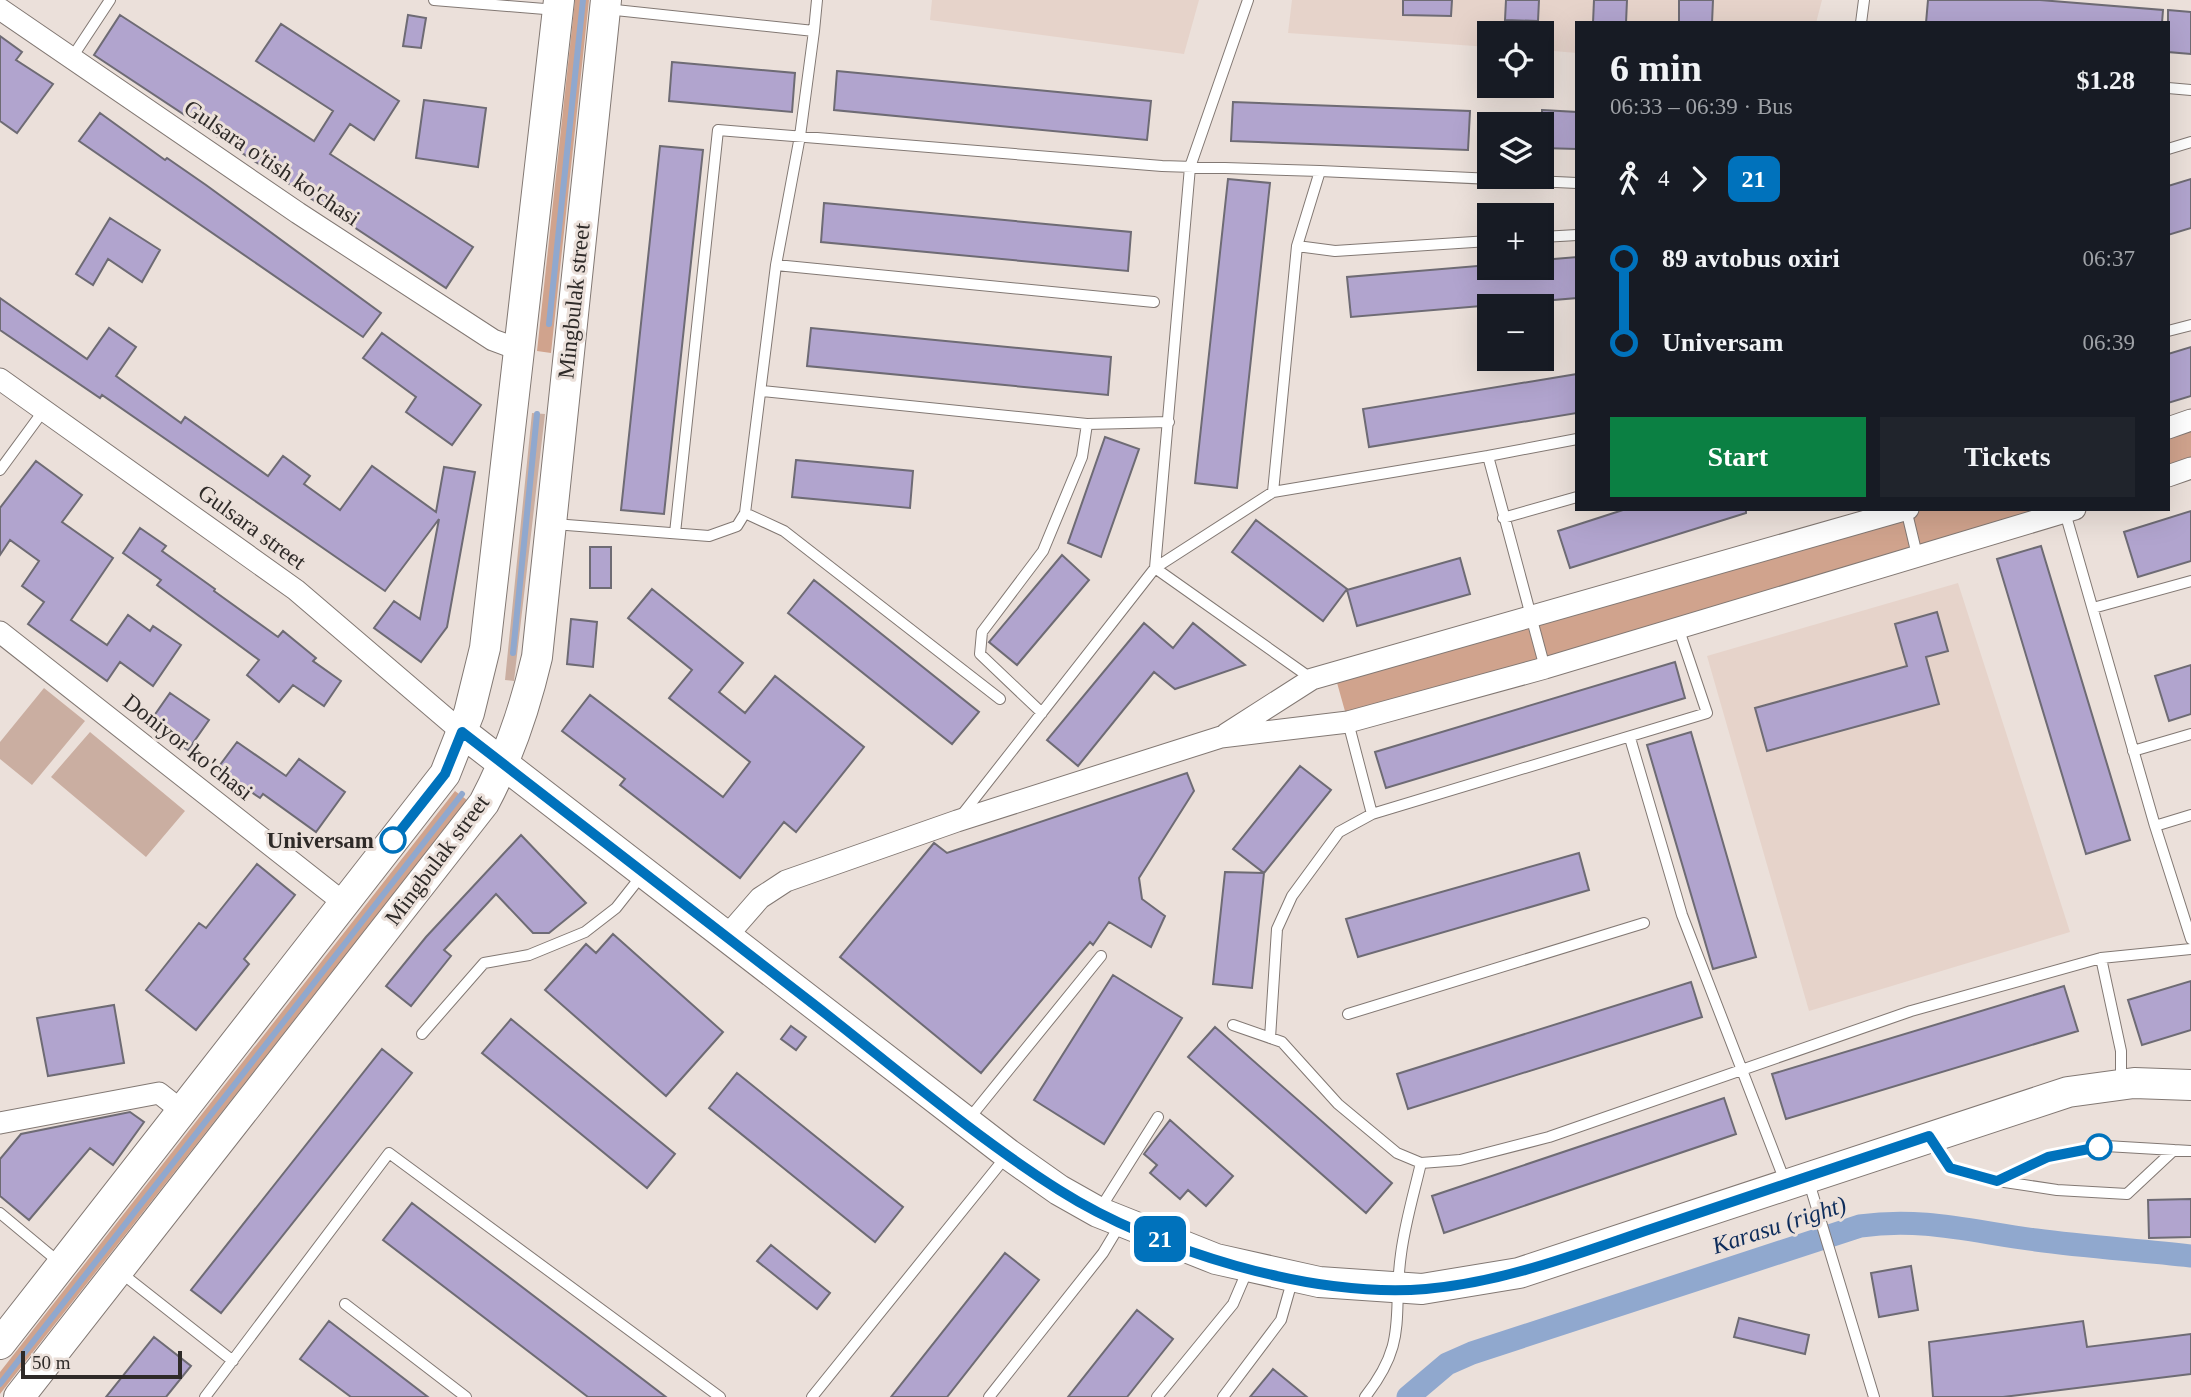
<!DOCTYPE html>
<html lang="en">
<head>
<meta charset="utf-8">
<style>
  body { margin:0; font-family:Georgia,serif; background:#20242c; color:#f1f3f6; height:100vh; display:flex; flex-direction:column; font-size:26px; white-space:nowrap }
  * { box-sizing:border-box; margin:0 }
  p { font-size:23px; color:#9ea1a6 }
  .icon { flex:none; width:38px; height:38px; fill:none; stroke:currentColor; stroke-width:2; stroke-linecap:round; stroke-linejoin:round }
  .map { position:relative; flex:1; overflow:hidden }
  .drawer { position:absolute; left:1575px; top:21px; width:595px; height:490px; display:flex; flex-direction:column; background:#171b24; border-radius:0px; box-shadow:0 7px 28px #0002 }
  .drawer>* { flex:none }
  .badge { padding:0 14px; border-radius:10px; font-size:24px; line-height:46px }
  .fabs { position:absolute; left:1477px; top:21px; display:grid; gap:14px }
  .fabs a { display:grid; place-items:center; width:77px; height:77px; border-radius:0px; background:#171b24; box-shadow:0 7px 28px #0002; font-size:35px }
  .scale { position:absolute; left:21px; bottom:18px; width:161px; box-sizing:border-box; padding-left:7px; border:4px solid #2e2a28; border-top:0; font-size:19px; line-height:24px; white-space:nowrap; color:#2e2a28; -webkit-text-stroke:5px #ebe0da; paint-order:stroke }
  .map>.badge { position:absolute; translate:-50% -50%; box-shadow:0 0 0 4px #fff }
  .legs { display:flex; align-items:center; gap:10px; height:77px; padding:0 35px; font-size:23px }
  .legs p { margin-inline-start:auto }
  .head { display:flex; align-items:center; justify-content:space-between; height:119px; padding:0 35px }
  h1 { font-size:38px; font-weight:600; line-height:52px }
  .action { display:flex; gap:14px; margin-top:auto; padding:14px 35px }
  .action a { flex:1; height:80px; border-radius:0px; background:#0b8043; color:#fff; font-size:28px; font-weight:600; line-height:80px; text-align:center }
  .action a+a { background:#20242c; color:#f1f3f6 }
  ul { padding:0 35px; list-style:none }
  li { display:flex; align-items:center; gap:24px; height:84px; font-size:26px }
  li i { display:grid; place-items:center; width:10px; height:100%; margin:0 9px; background:currentColor }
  li i::after { content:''; width:18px; height:18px; margin:-9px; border:5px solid; border-radius:50%; background:#171b24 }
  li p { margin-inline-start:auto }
  li:first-child i { background:linear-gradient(#0000 50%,currentColor 0) }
  li:last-child i { background:linear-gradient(currentColor 50%,#0000 0) }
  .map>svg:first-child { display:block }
</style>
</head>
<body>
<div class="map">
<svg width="2191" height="1397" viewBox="0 0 2191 1397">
  <rect width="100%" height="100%" fill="#ebe0da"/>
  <path fill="#e6d3ca" d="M932,0H1199L1184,54L930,20Z
    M1292,0H1822L1816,23H1577V53L1542,50V33H1489V47L1288,33Z
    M1958,583L2070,932L1809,1011L1707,656Z"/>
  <path fill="#caaea1" d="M532,413L545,414L514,681L505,680Z
    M44,688L85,721L32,785L0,759V742Z
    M90,732L185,811L146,857L51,777Z"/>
  <path fill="#d0a38d" d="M575,0H589L551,353L537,351Z
    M2191,420V468L2168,476V428Z
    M1908,509H2075L1348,722L1334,672Z
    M455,791L467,800L0,1394V1372Z"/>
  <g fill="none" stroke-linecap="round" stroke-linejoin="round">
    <path stroke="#90a8ce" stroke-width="6" d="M549,324L583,0
      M513,653L537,414
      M0,1384L462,794"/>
    <path stroke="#90a8ce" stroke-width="23" d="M1408,1397L1447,1364L1472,1353L1860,1226C1924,1217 1973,1232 2036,1240C2087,1247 2139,1250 2191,1256"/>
  </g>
  <path fill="#b1a4ce" stroke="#6e6b74" stroke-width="2" d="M1403,0H1452L1451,16L1403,15Z
    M1506,0H1539L1538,21L1505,20Z
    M1594,0H1627L1626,23H1593Z
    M1679,0H1713L1712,23H1679Z
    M1928,0H2040L2163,10L2162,23H1926Z
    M2168,10L2191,12V54L2168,52Z
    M120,15L314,141L333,111L256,61L281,24L399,101L374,140L350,124L330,154L473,247L446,288L94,55Z
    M408,15L426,18L421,48L403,46Z
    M0,36L22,52L16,60L53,84L17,133L0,121Z
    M672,62L795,73L792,112L669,101Z
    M837,71L1151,101L1147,140L834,110Z
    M424,100L486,108L478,167L416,158Z
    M1233,102L1470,111L1468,150L1231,141Z
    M1542,110L1577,112V149L1542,148Z
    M100,113L165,160L167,158L206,185L381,313L363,337L79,141Z
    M660,146L703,150L664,514L621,510Z
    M1228,179L1270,183L1237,488L1195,483Z
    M2191,179V228L2168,235V186Z
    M824,203L1131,232L1128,271L821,242Z
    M110,218L160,250L142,282L108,259L93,285L76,274Z
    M1577,257V298L1351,317L1347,277L1489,265V268H1542V260Z
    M0,298L87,359L109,328L136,347L116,376L181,423L185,417L268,476L283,456L310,476L304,484L340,510L372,466L436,512L444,467L475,472L447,627L421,662L374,628L394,601L420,619L439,519L385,591L102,395L100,398L0,330Z
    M811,328L1111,357L1108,395L807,366Z
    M382,333L481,405L452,445L406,412L416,397L363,358Z
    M2191,347V396L2168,403V354Z
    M1577,374V413L1369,447L1363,409Z
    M1105,437L1139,449L1101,557L1068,543Z
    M796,460L913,471L910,508L792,497Z
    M36,461L82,495L62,522L113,558L71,620L107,645L128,615L150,631L153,626L181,645L153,686L120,662L107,681L28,624L44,602L22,586L39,561L10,540L0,555V508Z
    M1626,509H1746V513L1570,568L1558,531Z
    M2191,511V561L2138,577L2124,532Z
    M1256,520L1347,589L1323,621L1232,552Z
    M140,528L166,546L162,551L215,589L214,591L278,637L283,631L316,658L313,661L341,681L324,706L293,685L279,702L247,675L259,660L157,585L161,580L123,553Z
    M2041,546L2130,840L2086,854L1997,559Z
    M590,547H611V588H590Z
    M1062,555L1089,580L1017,665L989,642Z
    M1460,558L1470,594L1357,626L1347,590Z
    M814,580L979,712L952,744L788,613Z
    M652,589L743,663L719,692L745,713L775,676L864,747L796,832L784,822L740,878L620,785L625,779L562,731L590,695L723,797L750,762L669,698L692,670L628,618Z
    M1937,612L1948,651L1926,657L1939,704L1767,751L1755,708L1907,666L1895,624Z
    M571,619L597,622L593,667L567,664Z
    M1144,623L1173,648L1193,623L1245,665L1175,689L1154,672L1078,766L1047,740Z
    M1675,662L1685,698L1386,788L1375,752Z
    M2191,665V714L2169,721L2155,676Z
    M170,693L209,720L188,750L149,723Z
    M1691,732L1756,957L1713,969L1647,745Z
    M237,742L286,776L299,759L345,792L316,832L263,794L260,798L217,769Z
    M1300,766L1331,790L1264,873L1233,849Z
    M1187,773L1194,791L1139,878L1142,899L1165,916L1151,947L1109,922L1093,945L1090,942L981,1073L840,957L934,843L947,853Z
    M521,835L586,903L549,933H533L496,894L444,950L451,956L411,1006L386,986L426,937Z
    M1579,853L1589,890L1358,957L1346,919Z
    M257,864L295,895L244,959L249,964L196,1030L146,990L199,923L206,928Z
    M1225,872L1264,873L1252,988L1213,984Z
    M613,934L723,1032L666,1096L545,990L586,944L596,953Z
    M1113,975L1182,1018L1104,1144L1034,1100Z
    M2191,981V1030L2142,1045L2128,1000Z
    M1691,982L1702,1017L1408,1109L1397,1074Z
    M2064,986L2078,1031L1786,1119L1772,1074Z
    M114,1005L124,1063L48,1076L37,1018Z
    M511,1019L675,1154L647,1188L482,1053Z
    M791,1026L806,1037L796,1050L781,1039Z
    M1215,1027L1392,1183L1366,1213L1188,1057Z
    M382,1049L412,1073L221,1313L191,1290Z
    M737,1073L903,1207L875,1242L709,1108Z
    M1724,1098L1736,1134L1444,1233L1432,1196Z
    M130,1112L144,1122L113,1165L90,1148L29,1220L0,1196V1159L21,1134Z
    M1170,1120L1233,1176L1206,1206L1188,1190L1180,1199L1150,1173L1157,1165L1144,1154Z
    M2191,1199V1237L2149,1238L2148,1200Z
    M412,1203L666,1397H588L383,1240Z
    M771,1245L830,1293L817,1309L757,1261Z
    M1005,1253L1039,1280L947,1397H891Z
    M1911,1266L1918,1310L1879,1317L1871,1273Z
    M1137,1310L1173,1339L1127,1397H1068Z
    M1739,1318L1809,1335L1805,1354L1734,1337Z
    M329,1321L428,1397H351L300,1359Z
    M2083,1321L2087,1347L2191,1334V1374L2003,1397H1933L1929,1342Z
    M154,1337L191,1366L166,1397H106Z
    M1273,1369L1307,1397H1250Z"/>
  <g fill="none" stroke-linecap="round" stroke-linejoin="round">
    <g stroke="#827873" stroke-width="12">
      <path id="service" d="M434,0L557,10
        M1248,0L1190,167L1155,568L1312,679
        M1861,23L1864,0
        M814,31L817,0
        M71,59L110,0
        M2168,88L2191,90
        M2168,149L2191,142
        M1320,171L1577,183
        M1542,237L1577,235
        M1297,246L1335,251L1489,241
        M776,265L1154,302
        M2168,331L2191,325
        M762,391L1087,424
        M1488,456L1577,439
        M0,470L44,410
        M1906,509L1917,555
        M2064,509L2155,826L2191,939
        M745,513L784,531L1000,699
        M1503,518L1577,497
        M554,524L709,536L737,526L745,513L776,265L800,136L814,31L606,9
        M675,533L718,130L1162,166L1320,171L1297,246L1273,492
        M2093,608L2191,581
        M1042,713L980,654L982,632L1043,551L1082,457L1087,424L1169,422
        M1348,722L1372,814
        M1630,738L1682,915L1786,1184
        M2133,751L2191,734
        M961,816L1155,568L1273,492L1488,456L1545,668
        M2155,826L2191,815
        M1348,1014L1644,923
        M1233,1025L1282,1042L1338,1104L1397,1153L1421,1163L1460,1160L1549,1137L1911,1011L2101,958
        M422,1034L484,963L529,955L585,932L616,908L642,875
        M1270,1038L1277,929L1292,896L1339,832L1372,814L1707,713L1678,627
        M2121,1084V1051L2101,958L2191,949
        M968,1120L1101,956
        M1932,1140L1950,1168L1998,1181L2057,1190L2127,1194L2174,1150
        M1808,1179L1874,1397
        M1998,1181L2048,1157L2106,1146L2191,1151
        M1100,1209L1158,1117
        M0,1213L60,1263
        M120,1272L233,1361
        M345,1304L466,1397
        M205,1397L389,1153L720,1397
        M812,1397L1008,1154
        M989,1397L1103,1253L1121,1223
        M1157,1397L1233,1304L1248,1269
        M1223,1397L1281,1320L1293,1278
        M1365,1397C1409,1341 1392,1317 1401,1254C1405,1223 1414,1193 1421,1163"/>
    </g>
    <g stroke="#827873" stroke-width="23">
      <path id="minor" d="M0,9L298,213L493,340L520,350
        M0,379L296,590L462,732
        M2168,428L2191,420
        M2168,476L2191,468
        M0,632L344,903
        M1226,734L1312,679L1908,509
        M726,937L760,898L786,881L957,821L1221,737L1348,722L1545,668L2075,509
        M0,1123L159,1093L182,1111"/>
    </g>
    <g stroke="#827873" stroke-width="32">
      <path id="secondary" d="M462,732L1008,1154L1059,1190L1098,1212L1216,1259L1319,1282L1422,1289L1519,1273L2068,1092L2134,1083L2191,1085
        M0,1344L445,774L469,713L485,648L559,0
        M19,1397L484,803C509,756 525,708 537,657L606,0"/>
    </g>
    <use href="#service" stroke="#fff" stroke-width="10"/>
    <use href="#minor" stroke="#fff" stroke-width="21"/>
    <use href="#secondary" stroke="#fff" stroke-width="30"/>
  </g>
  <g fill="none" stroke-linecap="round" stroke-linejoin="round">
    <g stroke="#fff" stroke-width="16">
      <path id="line-1" d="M393,840L445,774L462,732C579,822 695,913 812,1003C893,1066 972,1135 1059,1190C1155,1251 1312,1298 1426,1289C1504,1282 1577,1254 1651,1229C1744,1198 1836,1167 1929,1136L1950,1168L1997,1181L2048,1157L2099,1147"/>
    </g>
    <use href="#line-1" stroke="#0072bc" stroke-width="10"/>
  </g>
  <g fill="#fff" stroke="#0072bc" stroke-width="3.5">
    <circle cx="393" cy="840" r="12"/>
    <circle cx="2099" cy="1147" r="12"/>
  </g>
  <g text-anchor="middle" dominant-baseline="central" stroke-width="6" stroke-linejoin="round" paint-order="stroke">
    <g font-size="23" fill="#2e2a28" stroke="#ebe0da">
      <text transform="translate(272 163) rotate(34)">Gulsara o'tish ko'chasi</text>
      <text transform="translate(574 301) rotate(-84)">Mingbulak street</text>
      <text transform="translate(252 527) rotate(36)">Gulsara street</text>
      <text transform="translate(188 747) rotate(38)">Doniyor ko'chasi</text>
      <text transform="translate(437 860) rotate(-53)">Mingbulak street</text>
    </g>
    <g font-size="23" font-weight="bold" fill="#2e2a28" stroke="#ebe0da" text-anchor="end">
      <text x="374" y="840">Universam</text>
    </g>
    <g font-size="24" font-style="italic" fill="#0d2c5b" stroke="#ebe0da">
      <text transform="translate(1779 1225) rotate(-18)">Karasu (right)</text>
    </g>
  </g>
</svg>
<div class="fabs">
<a><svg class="icon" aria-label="locate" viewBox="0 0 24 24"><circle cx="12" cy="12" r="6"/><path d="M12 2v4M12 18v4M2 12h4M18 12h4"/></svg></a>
<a><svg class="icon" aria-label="layers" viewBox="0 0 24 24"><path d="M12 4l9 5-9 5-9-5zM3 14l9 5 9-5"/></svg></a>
<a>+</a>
<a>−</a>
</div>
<div class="scale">50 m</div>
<b class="badge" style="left:1160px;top:1239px;background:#0072bc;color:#fff">21</b>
<section class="drawer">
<div class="head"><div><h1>6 min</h1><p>06:33 – 06:39 · Bus</p></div><b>$1.28</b></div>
<div class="legs"><svg class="icon" aria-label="walk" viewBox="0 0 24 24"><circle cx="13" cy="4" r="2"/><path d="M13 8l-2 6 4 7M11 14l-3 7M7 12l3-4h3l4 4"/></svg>4<svg class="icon" aria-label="forward" viewBox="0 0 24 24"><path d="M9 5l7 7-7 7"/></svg><b class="badge" style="background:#0072bc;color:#fff">21</b></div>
<ul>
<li><i style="color:#0072bc"></i><b>89 avtobus oxiri</b><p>06:37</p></li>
<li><i style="color:#0072bc"></i><b>Universam</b><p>06:39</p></li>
</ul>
<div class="action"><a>Start</a><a>Tickets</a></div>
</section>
</div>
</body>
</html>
